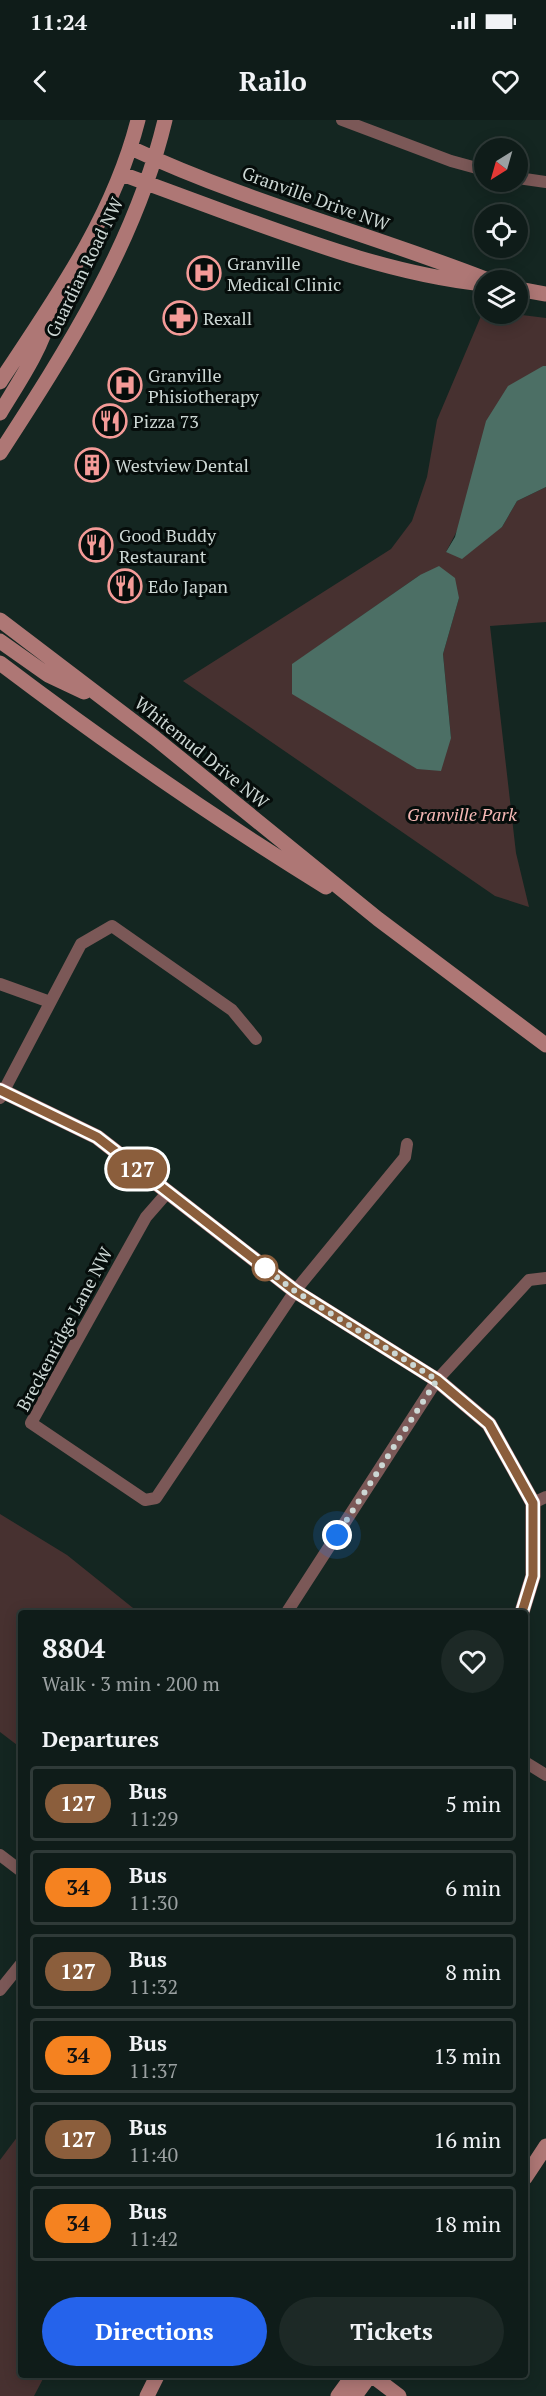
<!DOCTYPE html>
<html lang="en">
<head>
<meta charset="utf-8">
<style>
  body { margin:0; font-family:"PT Serif",serif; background:#1d2926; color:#f1f3f6; height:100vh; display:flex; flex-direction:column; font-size:22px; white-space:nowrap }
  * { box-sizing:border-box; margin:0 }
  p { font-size:20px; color:#9ba1a2 }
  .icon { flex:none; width:33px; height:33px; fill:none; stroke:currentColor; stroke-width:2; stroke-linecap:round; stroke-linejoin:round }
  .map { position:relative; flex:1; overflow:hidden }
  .panel { position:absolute; left:18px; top:1490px; width:510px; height:768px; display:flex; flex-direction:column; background:#0f1c19; border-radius:6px; box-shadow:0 3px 15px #0003,0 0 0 2px #2f3a38 }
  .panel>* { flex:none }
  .badge { padding:0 12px; border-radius:20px; font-size:21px; line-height:39px }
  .needle { width:39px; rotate:217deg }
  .tools { position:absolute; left:474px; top:18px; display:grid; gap:12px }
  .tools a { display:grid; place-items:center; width:54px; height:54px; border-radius:50%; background:#0f1c19; box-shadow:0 3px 15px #0003,0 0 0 2px #2f3a38; font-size:30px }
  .you { position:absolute; width:30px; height:30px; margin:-15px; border:4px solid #fff; border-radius:50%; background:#1a73e8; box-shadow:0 0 0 9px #1a73e833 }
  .map>.badge { position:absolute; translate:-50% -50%; box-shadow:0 0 0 3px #fff }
  h2 { padding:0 24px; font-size:22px; line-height:54px }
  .round { display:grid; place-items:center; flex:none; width:63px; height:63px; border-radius:32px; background:#1d2926 }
  .head { display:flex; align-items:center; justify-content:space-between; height:102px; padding:0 24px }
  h1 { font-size:28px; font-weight:700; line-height:45px }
  .button { display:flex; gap:12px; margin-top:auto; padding:12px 24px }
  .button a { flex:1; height:69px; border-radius:36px; background:#2563eb; color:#fff; font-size:24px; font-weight:700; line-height:69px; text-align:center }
  .button a+a { background:#1d2926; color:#f1f3f6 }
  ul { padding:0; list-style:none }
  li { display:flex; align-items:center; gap:18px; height:75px; margin:0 12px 9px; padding:0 12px; border:3px solid #2f3a38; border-radius:6px }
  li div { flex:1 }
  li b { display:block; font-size:22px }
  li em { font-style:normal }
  li .badge { min-width:66px; font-weight:700; text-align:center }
  .status { display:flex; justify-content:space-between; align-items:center; height:42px; padding:0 30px; background:#0f1c19; direction:ltr }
  .status svg { height:16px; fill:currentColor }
  header { display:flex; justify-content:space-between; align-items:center; height:78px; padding:0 24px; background:#0f1c19; font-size:27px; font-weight:700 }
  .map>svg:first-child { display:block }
</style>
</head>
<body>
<div class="status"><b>11:24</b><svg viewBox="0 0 49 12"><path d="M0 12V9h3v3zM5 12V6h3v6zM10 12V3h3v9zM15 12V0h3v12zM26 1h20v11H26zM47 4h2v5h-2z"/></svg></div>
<header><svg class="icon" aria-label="back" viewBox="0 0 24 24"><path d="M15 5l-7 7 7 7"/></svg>Railo<svg class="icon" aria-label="heart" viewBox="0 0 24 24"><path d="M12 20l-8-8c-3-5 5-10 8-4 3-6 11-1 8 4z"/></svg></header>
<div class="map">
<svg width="546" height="2276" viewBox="0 0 546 2276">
  <rect width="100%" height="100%" fill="#142621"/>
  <path fill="#473130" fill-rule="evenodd" d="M484,189V194H514L546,198V246H543L446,432L502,407L517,381L546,367V502L490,506L516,733L529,787L495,776L183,561L391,429L412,401L427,357L437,300ZM420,455L459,478L443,534L451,618L293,544Z
    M0,1394L67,1435L138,1492H21V1628L0,1612Z
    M21,2012V2254L45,2255L34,2276H0V2040Z"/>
  <path fill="#4c6f65" d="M543,246H546V367L517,381L502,407L462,439L446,432L455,417L486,301L508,266Z
    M439,446L455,458L459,478L443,534L451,618L441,651L417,649L292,574V544L420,455Z"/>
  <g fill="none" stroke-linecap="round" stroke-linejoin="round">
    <path stroke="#7b5857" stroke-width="12" d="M342,0L451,41L484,50
      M518,58L546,62
      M0,864L50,882
      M0,978L81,824L112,806L232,890L256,919
      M167,1073L146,1097L31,1303L145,1380L156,1378L295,1171L405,1037L407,1024
      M533,1383L546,1377
      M287,1492L437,1260L529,1160L546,1158
      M525,1642L546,1655
      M0,1735L21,1751
      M0,1870L21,1844"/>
    <path stroke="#ae7775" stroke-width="15" d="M131,28C246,82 371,114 488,160
      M122,54C159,68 196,81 233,95C313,124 397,155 483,164
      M518,169L546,174
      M0,262C55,179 113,98 138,0
      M0,293C20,260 41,230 51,193
      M0,333C67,230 136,122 165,0
      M0,500L155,618L378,799L546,925
      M0,521L48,555L84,572
      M0,543C107,624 212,697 326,767
      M0,970L97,1017L295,1171L437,1260L489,1304L533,1383V1456L522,1492
      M525,2058L546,2026
      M370,2254L399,2276
      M147,2276L158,2254
      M338,2276L354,2254
      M355,2276L371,2254"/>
  </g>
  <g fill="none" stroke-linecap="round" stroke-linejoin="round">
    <g stroke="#fff" stroke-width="14">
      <path id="line" d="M0,970L97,1017L295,1171L437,1260L489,1304L533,1383V1456L522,1492"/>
    </g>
    <use href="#line" stroke="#8b5e3c" stroke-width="9"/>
    <path stroke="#ccd7d4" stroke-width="6" stroke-dasharray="0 10.8" d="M265,1148L258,1143L295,1171L437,1260L337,1415"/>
  </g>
  <defs>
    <g id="hospital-ring" transform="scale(1.725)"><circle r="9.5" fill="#060d0b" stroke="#f59b98" stroke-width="1.5"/><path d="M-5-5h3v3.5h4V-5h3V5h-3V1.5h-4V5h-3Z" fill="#f59b98"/></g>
    <g id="pharmacy-ring" transform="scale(1.725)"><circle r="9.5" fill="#060d0b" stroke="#f59b98" stroke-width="1.5"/><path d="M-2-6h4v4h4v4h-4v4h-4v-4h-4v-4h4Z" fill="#f59b98"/></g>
    <g id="restaurant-ring" transform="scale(1.725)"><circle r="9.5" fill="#060d0b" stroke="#f59b98" stroke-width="1.5"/><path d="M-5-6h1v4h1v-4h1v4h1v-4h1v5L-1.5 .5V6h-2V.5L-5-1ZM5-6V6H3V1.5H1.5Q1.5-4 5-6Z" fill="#f59b98"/></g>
    <g id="building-ring" transform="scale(1.725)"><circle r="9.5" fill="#060d0b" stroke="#f59b98" stroke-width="1.5"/><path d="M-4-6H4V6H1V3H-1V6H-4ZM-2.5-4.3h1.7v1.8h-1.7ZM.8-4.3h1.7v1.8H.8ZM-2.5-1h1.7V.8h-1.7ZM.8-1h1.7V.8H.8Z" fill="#f59b98"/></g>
  </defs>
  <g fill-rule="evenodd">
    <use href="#hospital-ring" x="204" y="153"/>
    <use href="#pharmacy-ring" x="180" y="198"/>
    <use href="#hospital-ring" x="125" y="265"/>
    <use href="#restaurant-ring" x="110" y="301"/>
    <use href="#building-ring" x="92" y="345"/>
    <use href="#restaurant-ring" x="96" y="425"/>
    <use href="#restaurant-ring" x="125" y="466"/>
  </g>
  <circle fill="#fff" stroke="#8b5e3c" stroke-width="3" cx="265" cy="1148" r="12"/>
  <g text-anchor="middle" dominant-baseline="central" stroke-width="6" stroke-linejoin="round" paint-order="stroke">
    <g font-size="18" fill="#ccd7d4" stroke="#060d0b">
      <text transform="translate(316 78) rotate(20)">Granville Drive NW</text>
      <text transform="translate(84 147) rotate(-64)">Guardian Road NW</text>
      <text transform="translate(202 632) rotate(39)">Whitemud Drive NW</text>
      <text transform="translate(64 1209) rotate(-62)">Breckenridge Lane NW</text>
    </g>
    <g font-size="18" fill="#ccd7d4" stroke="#060d0b" text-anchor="start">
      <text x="227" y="143">Granville<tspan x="227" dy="21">Medical Clinic</tspan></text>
      <text x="203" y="198">Rexall</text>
      <text x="148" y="255">Granville<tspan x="148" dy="21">Phisiotherapy</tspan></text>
      <text x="133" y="301">Pizza 73</text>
      <text x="115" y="345">Westview Dental</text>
      <text x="119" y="415">Good Buddy<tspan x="119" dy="21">Restaurant</tspan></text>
      <text x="148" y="466">Edo Japan</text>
    </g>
    <g font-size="18" font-style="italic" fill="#f6b8b5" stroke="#060d0b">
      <text x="462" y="694">Granville Park</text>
    </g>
  </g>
</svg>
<div class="tools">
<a><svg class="needle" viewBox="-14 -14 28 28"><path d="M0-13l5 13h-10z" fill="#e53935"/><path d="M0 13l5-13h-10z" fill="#9ba1a2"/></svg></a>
<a><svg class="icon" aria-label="locate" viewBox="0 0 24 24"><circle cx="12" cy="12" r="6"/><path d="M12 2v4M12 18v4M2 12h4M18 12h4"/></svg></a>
<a><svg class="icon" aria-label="layers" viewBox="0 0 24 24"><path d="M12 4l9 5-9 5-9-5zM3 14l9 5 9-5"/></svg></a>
</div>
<div class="you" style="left:337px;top:1415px"></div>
<b class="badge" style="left:137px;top:1049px;background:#8b5e3c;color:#fff">127</b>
<section class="panel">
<div class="head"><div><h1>8804</h1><p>Walk · 3 min · 200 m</p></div><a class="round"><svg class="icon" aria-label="heart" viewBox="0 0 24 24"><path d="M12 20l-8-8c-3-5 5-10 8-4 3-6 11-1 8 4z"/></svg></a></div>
<h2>Departures</h2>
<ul>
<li><span class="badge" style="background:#8b5e3c;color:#fff">127</span><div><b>Bus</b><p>11:29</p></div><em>5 min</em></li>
<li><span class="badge" style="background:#f58220;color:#111">34</span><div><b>Bus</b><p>11:30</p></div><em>6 min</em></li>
<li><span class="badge" style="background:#8b5e3c;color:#fff">127</span><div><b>Bus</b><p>11:32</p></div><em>8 min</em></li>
<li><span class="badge" style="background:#f58220;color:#111">34</span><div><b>Bus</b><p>11:37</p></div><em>13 min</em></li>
<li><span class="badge" style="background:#8b5e3c;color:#fff">127</span><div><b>Bus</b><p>11:40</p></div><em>16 min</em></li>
<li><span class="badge" style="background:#f58220;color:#111">34</span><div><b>Bus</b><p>11:42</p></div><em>18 min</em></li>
</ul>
<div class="button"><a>Directions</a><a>Tickets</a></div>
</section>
</div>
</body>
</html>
